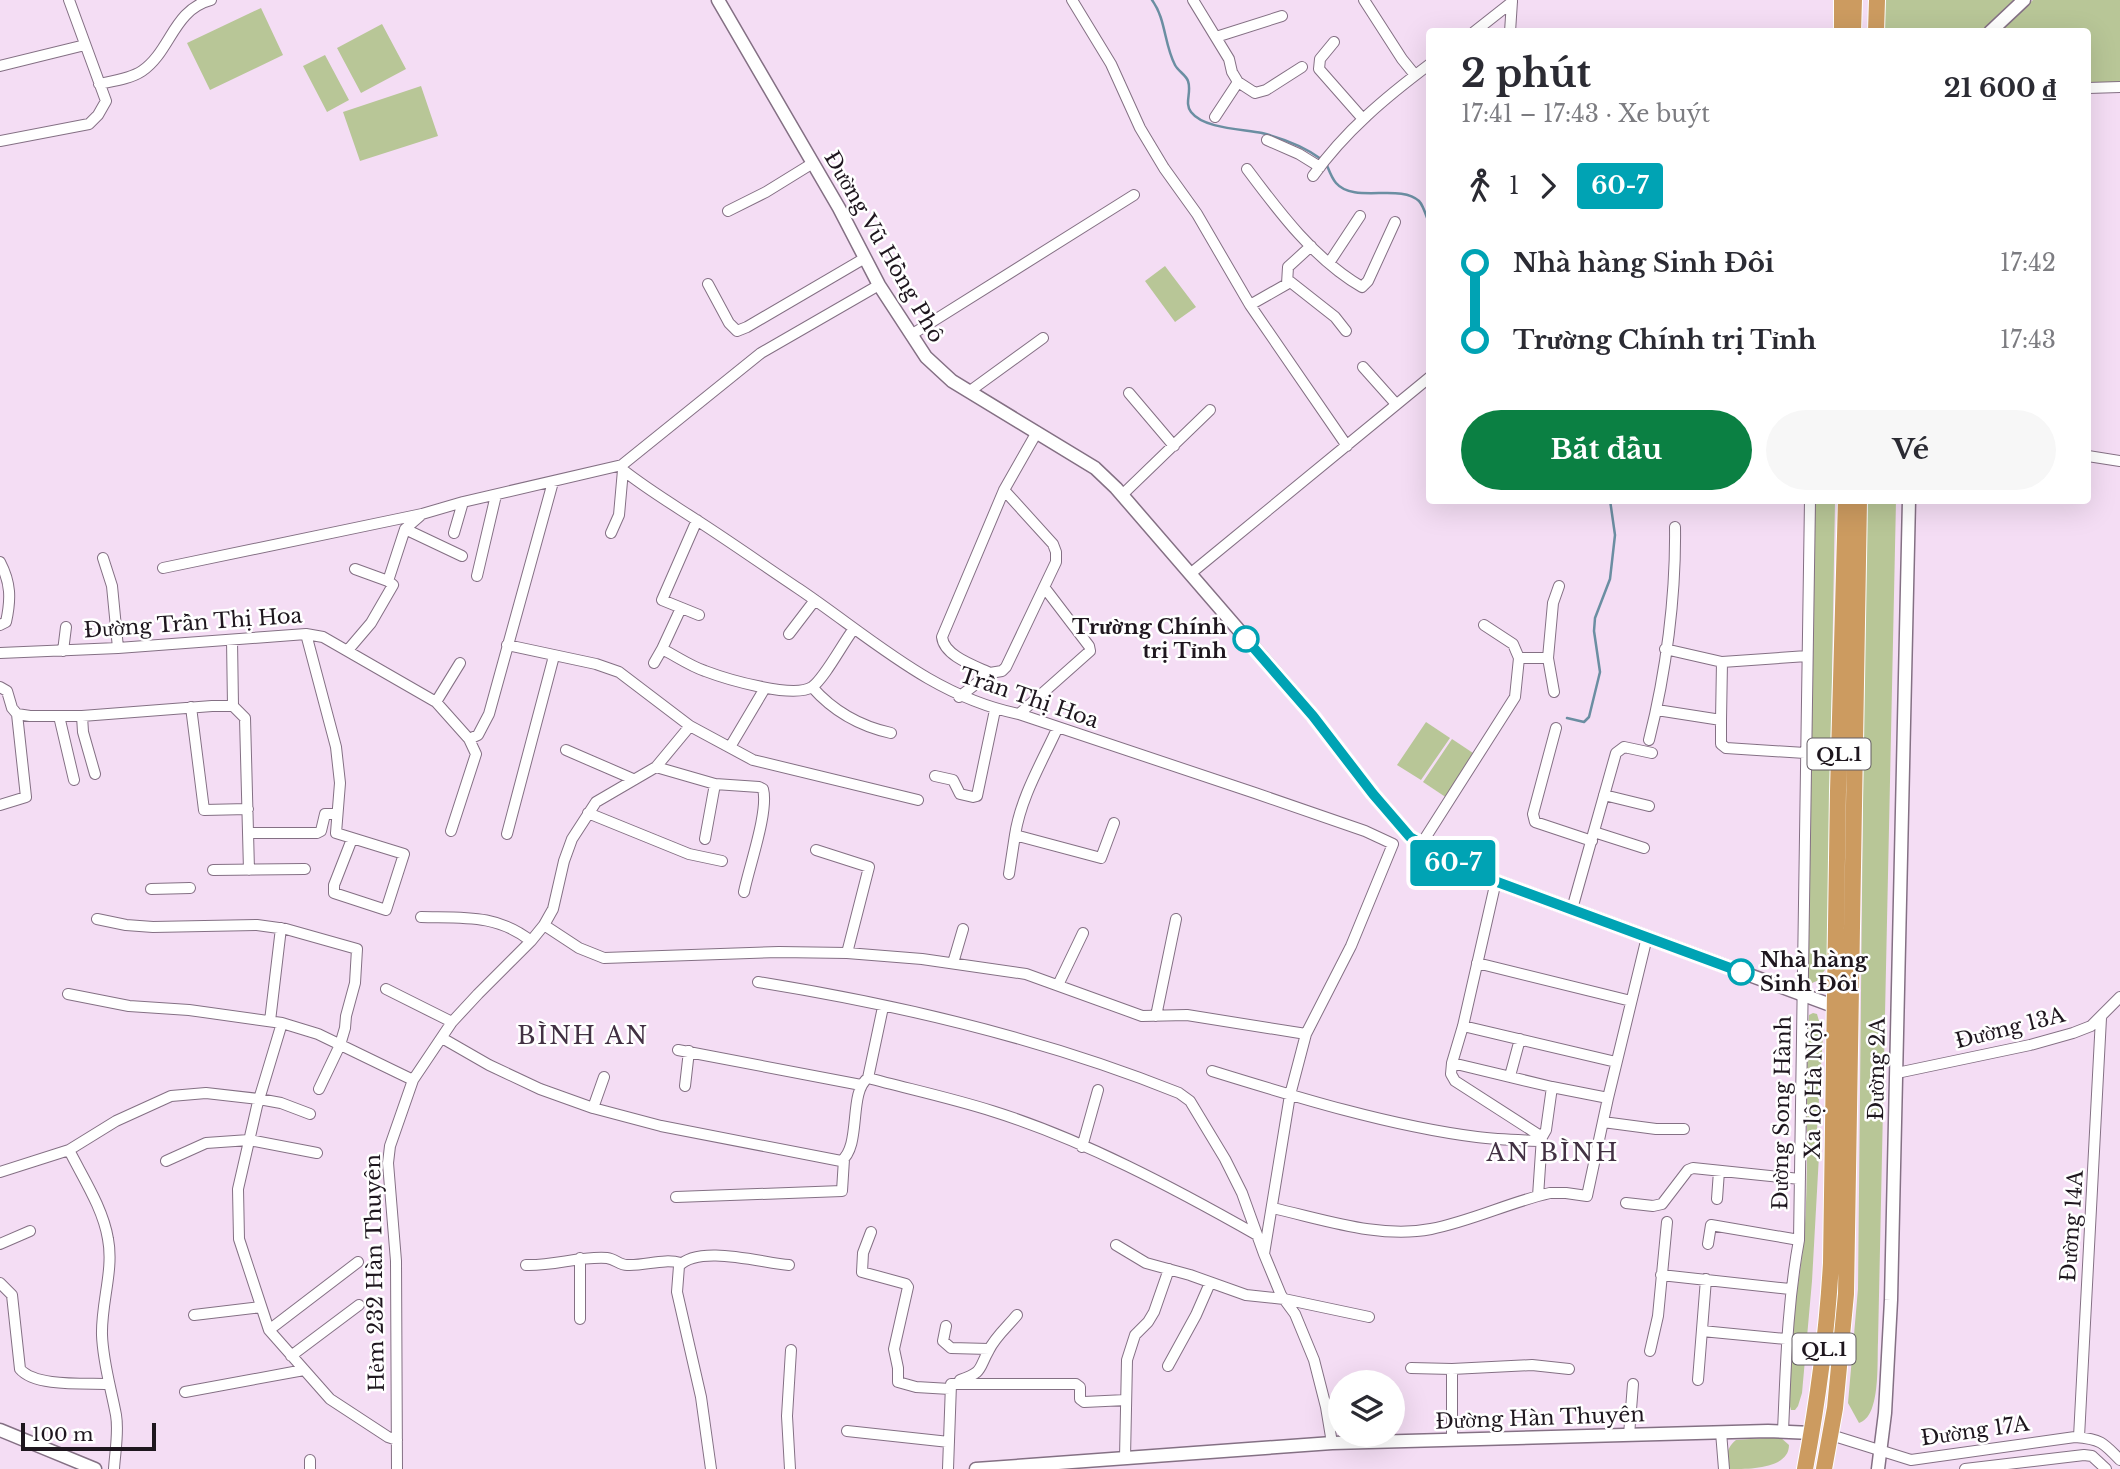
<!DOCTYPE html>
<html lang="vi">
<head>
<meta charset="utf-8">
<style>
  body { margin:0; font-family:"Libre Baskerville",serif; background:#f7f7f7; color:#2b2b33; height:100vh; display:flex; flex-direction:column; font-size:26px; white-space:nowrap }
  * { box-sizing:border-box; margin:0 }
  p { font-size:23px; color:#7c7c81 }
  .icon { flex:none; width:38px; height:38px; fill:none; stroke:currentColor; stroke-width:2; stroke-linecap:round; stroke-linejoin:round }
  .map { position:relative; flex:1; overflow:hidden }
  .sheet { position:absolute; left:1426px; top:28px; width:665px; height:476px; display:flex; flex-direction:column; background:#fff; border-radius:7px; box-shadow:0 7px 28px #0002 }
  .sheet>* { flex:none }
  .badge { padding:0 14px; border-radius:5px; font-size:24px; line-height:46px }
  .buttons { position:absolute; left:1328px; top:1370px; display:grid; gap:14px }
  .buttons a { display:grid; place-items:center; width:77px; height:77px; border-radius:50%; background:#fff; box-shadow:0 7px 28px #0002; font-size:35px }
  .scale { position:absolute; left:21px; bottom:18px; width:135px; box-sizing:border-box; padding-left:7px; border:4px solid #1e161e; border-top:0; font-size:19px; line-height:24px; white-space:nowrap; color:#1e161e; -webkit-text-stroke:5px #fff; paint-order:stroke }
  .map>.badge { position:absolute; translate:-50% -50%; box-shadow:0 0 0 4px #fff }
  .legs { display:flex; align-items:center; gap:10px; height:77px; padding:0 35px; font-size:23px }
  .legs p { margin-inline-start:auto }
  .headline { display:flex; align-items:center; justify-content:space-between; height:119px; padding:0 35px }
  h1 { font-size:38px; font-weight:700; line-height:52px }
  .cta { display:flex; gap:14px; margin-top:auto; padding:14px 35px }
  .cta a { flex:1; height:80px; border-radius:42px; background:#0b8043; color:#fff; font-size:28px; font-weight:700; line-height:80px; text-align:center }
  .cta a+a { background:#f7f7f7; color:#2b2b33 }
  ul { padding:0 35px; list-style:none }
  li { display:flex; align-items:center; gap:24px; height:77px; font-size:26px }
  li i { display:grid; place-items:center; width:10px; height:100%; margin:0 9px; background:currentColor }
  li i::after { content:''; width:18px; height:18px; margin:-9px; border:5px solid; border-radius:50%; background:#fff }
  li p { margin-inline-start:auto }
  li:first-child i { background:linear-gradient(#0000 50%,currentColor 0) }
  li:last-child i { background:linear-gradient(currentColor 50%,#0000 0) }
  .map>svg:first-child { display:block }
</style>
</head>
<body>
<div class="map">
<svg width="2120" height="1469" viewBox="0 0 2120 1469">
  <rect width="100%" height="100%" fill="#f4ddf4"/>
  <path fill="#b8c697" d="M1882,0H2015L1982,31L1882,32Z
    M2033,0H2120V85L2088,87V32H1997Z
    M261,8L283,55L210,90L187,43Z
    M382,24L406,69L361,93L337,48Z
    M325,55L349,100L327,112L303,66Z
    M421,86L438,136L360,161L343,112Z
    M1165,266L1196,307L1175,322L1145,281Z
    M1814,501H1835L1827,967L1817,981L1812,983L1807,980Z
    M1866,501H1896L1878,1342C1877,1362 1881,1417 1859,1423L1848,1403L1858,1289Z
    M1426,722L1450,738L1421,780L1397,765Z
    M1452,739L1476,755L1447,798L1423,782Z
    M1813,1013L1817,1014L1823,1035L1817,1130L1819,1155L1812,1281L1802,1393L1798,1406L1795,1410H1791L1789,1403C1790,1379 1790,1353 1792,1329C1795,1299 1801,1269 1804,1239C1810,1164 1804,1089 1809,1015Z
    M1780,1437L1789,1445C1789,1469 1749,1469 1730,1469C1724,1459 1727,1447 1736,1440Z"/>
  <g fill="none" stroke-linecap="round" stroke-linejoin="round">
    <path stroke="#6b8ea2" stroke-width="2.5" d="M1152,0C1166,19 1164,44 1175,65C1178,71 1186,75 1188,81C1192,92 1184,103 1191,112C1204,129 1243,129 1262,133C1281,138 1305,147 1321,159
      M1326,163C1329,170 1331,177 1336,183C1354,204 1400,183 1419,201C1424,206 1427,219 1430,226
      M1567,718L1584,722L1589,717L1600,672L1594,631L1595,618L1610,579L1615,535L1610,500"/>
    <g stroke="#847084" stroke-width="12">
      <path id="minor" d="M1072,0L1111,64L1140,128L1164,168L1197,214L1250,305L1347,446
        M1193,0L1229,59L1232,72L1238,82L1255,93L1266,90L1302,67
        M1364,0L1402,59L1415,75
        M1474,32L1512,2
        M1510,32L1512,1
        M1216,37L1282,16
        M1334,42L1320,59L1319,69L1363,119
        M0,66L85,45
        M99,84C113,81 130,79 142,71C171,51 173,10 211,0
        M2088,88L2120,87
        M1215,117L1238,82
        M1267,140L1299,154L1320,167
        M0,141L89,124L98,115L106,101L69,0
        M1247,169C1279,212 1315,260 1362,287L1368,281L1395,222
        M1313,176C1345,131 1386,97 1430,64
        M728,211L766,192L813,163
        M1329,263L1360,216
        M1288,280L1335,317L1346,331
        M708,284L729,323L737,331L747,327L865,258
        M1250,305L1287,284L1288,267L1311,246
        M911,335L1134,195
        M1363,367L1396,404
        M970,391L1043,338
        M1129,393L1174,446
        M2088,456L2120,461
        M622,465L623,470C647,489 672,504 698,521C732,543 766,567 799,589C870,637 933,697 1019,714L1255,793L1365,831L1393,844
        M1122,495L1210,410
        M697,520L662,600L699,615
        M405,529L462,556
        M454,533L463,502
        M611,533L619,515L623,470
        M103,558L112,586L118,648
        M0,562C11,583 11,599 6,622L0,625
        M163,568L422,514L463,502L622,465L761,353L879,285
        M355,569L388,581
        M1190,574L1430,377
        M477,576L496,495
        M1484,625L1513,644L1519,658
        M306,634L336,747L340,783L336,833L404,854L386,910L334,893V885L352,839
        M789,634L815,600
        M232,640L233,706
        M507,645L596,664L619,672L690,726L753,760L918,800
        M662,649L681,608
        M1665,649L1722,662L1807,656
        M348,650L371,623L393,585L388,581L405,529L420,516
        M63,651L66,627
        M0,653L118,648L306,634L323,637L436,702L469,739L476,754L451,831
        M1548,658L1554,692
        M654,663L662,649C676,656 690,666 705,671C726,679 793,699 812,687C824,679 843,643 853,630
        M990,673C975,666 944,656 942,637L1004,490L1037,432
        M0,687L7,691L12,708L17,714L30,716H82L212,706H233L245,718L249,870
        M812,687C834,712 859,726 891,733
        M959,697L990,673L1002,671L1006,667L1056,562V552L1053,544L1004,490
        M436,702L460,663
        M191,707L204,810L248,809
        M1657,710L1721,720V744L1726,748L1805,753
        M1019,714L1090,651L1089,646L1044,587
        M59,716L74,780
        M82,716L83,732L95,774
        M1721,720L1722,662
        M1556,728L1533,814L1535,822L1592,841
        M1057,729C1041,764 1021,797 1015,835L1101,858L1114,823
        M469,739L478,735L489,714L553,482
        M1649,740C1666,673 1676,596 1675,527
        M730,747L765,688
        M566,750L633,779
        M656,767L715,784L759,787L763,789C769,811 749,867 744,892
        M935,776L953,780L960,794L973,797L977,796L995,710
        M1604,795L1649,806
        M0,805L26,797L17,714
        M588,813L689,854L722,861
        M1594,832L1644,848
        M248,833H317L321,831L325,814H337
        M507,834L554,656
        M705,839L715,784
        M1422,843L1515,697L1519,658H1548L1553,603L1559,586
        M816,850L869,867L847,953
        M213,870L305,869
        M1009,874L1015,835
        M1496,881L1463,1026L1452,1063L1451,1074L1455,1081L1542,1137L1538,1196
        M151,889L190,888
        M1572,909L1616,753L1624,747L1652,753
        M421,917C463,918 497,914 531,941
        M97,919L126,925L153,927L257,925L286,929L357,949L355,983L346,1016L345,1028L340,1045L319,1089
        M544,925L579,948L604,958L779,952L847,953L922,959L1026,974L1142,1016L1187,1015L1306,1034
        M953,963L963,929
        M1477,963L1631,1001
        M758,982C901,1005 1045,1039 1179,1093L1190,1101L1225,1159L1242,1193L1264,1254
        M1058,985L1083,933
        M386,989L452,1022
        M68,994L129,1006L189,1010L282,1023L318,1034L413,1080
        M1156,1016L1176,919
        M270,1021L281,928
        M282,1023L257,1106L238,1189L239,1239L269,1330L330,1399L388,1437L397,1440
        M1463,1026L1616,1062
        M442,1038L489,1065L540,1089L593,1108L661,1126L841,1161C862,1146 848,1092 868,1078L883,1007
        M678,1050L861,1085
        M1452,1063L1552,1087L1608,1098
        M1212,1071C1296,1097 1390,1126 1477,1137C1499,1140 1520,1140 1542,1141
        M1897,1073L2030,1045L2073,1033L2091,1026L2120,997
        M1510,1076L1520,1039
        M868,1078C909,1089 951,1098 992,1111C1082,1139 1174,1188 1257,1235
        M685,1086L689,1051
        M593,1108L604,1077
        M1603,1122L1656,1129H1684
        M1542,1137L1546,1130L1552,1087
        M1082,1147L1098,1090
        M69,1150C83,1178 103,1208 108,1239C114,1270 101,1303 102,1335C103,1363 111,1388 116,1415C119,1432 115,1452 114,1469
        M166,1161L206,1143L249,1140L317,1153
        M0,1172L69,1150L116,1121L171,1096L206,1093L259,1099L281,1103L310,1114
        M676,1197L842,1191L844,1159
        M1717,1199L1719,1171
        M1626,1203L1653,1206L1662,1204L1688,1170L1693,1168L1800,1179
        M1272,1208C1323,1219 1379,1239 1431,1229C1472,1221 1510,1202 1550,1193H1566L1587,1196L1608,1098L1647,937
        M871,1232L863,1253L862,1272L906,1284L908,1287L894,1349L898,1368V1382L916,1387L950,1389
        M0,1244L30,1231
        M1708,1244L1711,1225L1799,1240
        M1116,1245L1146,1263L1190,1275L1246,1295L1284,1299L1369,1317
        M580,1258V1319
        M526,1265C554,1266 580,1256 607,1258C615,1259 620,1265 627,1265C646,1266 663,1258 681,1263
        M1661,1275L1790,1289
        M0,1283L12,1295L20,1369C35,1387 85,1383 108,1384
        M194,1315L261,1307
        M946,1326L943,1341L951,1348L989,1349
        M269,1330L358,1262
        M1702,1331L1786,1339
        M1650,1351L1658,1316L1667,1222
        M291,1356L359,1305
        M1168,1366L1196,1315L1210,1283
        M1411,1368L1452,1369
        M960,1380C984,1372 978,1369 989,1350C995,1337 1008,1326 1017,1315
        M1698,1380L1706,1279
        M185,1392L304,1370
        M847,1431L949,1442
        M1783,1431C1786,1365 1787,1306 1799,1240L1810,500
        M1721,1432L1724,1469
        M1629,1435L1633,1384
        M1831,1435L1911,1460L2075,1437C2100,1439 2103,1442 2120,1460
        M2079,1437L2101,1018
        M1452,1440V1369L1532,1365L1569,1369
        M1332,1443L1326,1407L1314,1360L1295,1314L1281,1295L1264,1254L1290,1095L1306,1034L1351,946L1393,844
        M1125,1458L1127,1360L1135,1335L1148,1322L1154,1312L1169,1269
        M310,1469V1460
        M397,1469L396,1261L388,1163L390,1146L413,1080L452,1022L478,994L531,941L544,925L553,909L564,861L572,839L596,802L656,767L690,726
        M711,1469L701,1397L677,1292L679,1266C699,1244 762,1263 789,1265
        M790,1469L787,1416L791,1350
        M948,1469L951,1384H1076L1080,1387V1399L1084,1402L1126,1400
        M1965,1469L2084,1455L2092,1456L2106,1469"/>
    </g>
    <g stroke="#847084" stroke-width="15">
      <path id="tertiary" d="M718,0L839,208L879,285L926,357L952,381L1095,468L1116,488L1313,716L1373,794L1410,837L1473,873L1836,1007
        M1990,32L2024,0
        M0,1430L95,1469
        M976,1469L1332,1443L1768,1431L1812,1433
        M1878,1469L1885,1413L1891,1300L1909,500"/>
    </g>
    <g stroke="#fff" stroke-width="18">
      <path id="trunk" d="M1842,32V0
        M1853,32L1854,0
        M1876,32L1877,0
        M1805,1469C1818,1400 1827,1333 1831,1263L1838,791L1846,500
        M1824,1469L1835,1408L1846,1294L1859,500"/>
    </g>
    <use href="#minor" stroke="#fff" stroke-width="10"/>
    <use href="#tertiary" stroke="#fff" stroke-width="12"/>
    <use href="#trunk" stroke="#cc9b60" stroke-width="16"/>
  </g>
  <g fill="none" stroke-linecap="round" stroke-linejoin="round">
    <g stroke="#fff" stroke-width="16">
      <path id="line-1" d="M1246,639L1313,716L1373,794L1410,837L1473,873L1741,972"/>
    </g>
    <use href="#line-1" stroke="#00a3b4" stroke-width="10"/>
  </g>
  <g fill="#fff" stroke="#00a3b4" stroke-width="3.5">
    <circle cx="1246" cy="639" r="12"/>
    <circle cx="1741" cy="972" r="12"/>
  </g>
  <g text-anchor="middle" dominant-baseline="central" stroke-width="5" stroke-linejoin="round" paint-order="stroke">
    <g fill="#fff" stroke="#625c62" stroke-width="2">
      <rect x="1807.5" y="738.5" width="63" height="31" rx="5"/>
      <rect x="1792.5" y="1333.5" width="63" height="31" rx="5"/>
    </g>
    <g font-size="19" font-weight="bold" fill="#1e161e">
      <text x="1839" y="754">QL.1</text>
      <text x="1824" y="1349">QL.1</text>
    </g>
    <g font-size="21" fill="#1e161e" stroke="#fff">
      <text transform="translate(884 247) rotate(60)">Đường Vũ Hồng Phô</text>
      <text transform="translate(193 623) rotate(-4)">Đường Trần Thị Hoa</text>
      <text transform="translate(1029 698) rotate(19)">Trần Thị Hoa</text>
      <text transform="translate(2010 1028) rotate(-14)">Đường 13A</text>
      <text transform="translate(1877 1069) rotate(-89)">Đường 2A</text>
      <text transform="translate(1814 1090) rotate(-89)">Xa lộ Hà Nội</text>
      <text transform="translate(1782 1113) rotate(-89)">Đường Song Hành</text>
      <text transform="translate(2072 1226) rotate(-86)">Đường 14A</text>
      <text transform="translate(375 1273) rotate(-91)">Hẻm 232 Hàn Thuyên</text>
      <text transform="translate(1540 1418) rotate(-2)">Đường Hàn Thuyên</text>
      <text transform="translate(1975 1431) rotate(-8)">Đường 17A</text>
    </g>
    <g font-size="21" font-weight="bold" fill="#1e161e" stroke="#fff" text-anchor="end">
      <text x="1227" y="627">Trường Chính<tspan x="1227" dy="24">trị Tỉnh</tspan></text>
      <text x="1760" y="960" text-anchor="start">Nhà hàng<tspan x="1760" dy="24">Sinh Đôi</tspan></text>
    </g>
    <g font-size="24" letter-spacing="2" fill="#423143" stroke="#fff">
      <text x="583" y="1035">BÌNH AN</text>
      <text x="1553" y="1152">AN BÌNH</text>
    </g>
  </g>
</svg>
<div class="buttons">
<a><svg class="icon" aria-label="layers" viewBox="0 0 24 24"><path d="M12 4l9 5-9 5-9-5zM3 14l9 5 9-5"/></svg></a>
</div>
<div class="scale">100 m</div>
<b class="badge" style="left:1453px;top:863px;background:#00a3b4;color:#fff">60-7</b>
<section class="sheet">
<div class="headline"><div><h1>2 phút</h1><p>17:41 – 17:43 · Xe buýt</p></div><b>21 600 ₫</b></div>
<div class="legs"><svg class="icon" aria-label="walk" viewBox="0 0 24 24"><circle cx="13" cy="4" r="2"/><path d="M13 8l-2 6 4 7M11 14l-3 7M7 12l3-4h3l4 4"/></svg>1<svg class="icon" aria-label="forward" viewBox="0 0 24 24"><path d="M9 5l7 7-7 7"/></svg><b class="badge" style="background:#00a3b4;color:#fff">60-7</b></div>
<ul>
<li><i style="color:#00a3b4"></i><b>Nhà hàng Sinh Đôi</b><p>17:42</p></li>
<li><i style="color:#00a3b4"></i><b>Trường Chính trị Tỉnh</b><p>17:43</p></li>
</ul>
<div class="cta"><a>Bắt đầu</a><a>Vé</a></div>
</section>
</div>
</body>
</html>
